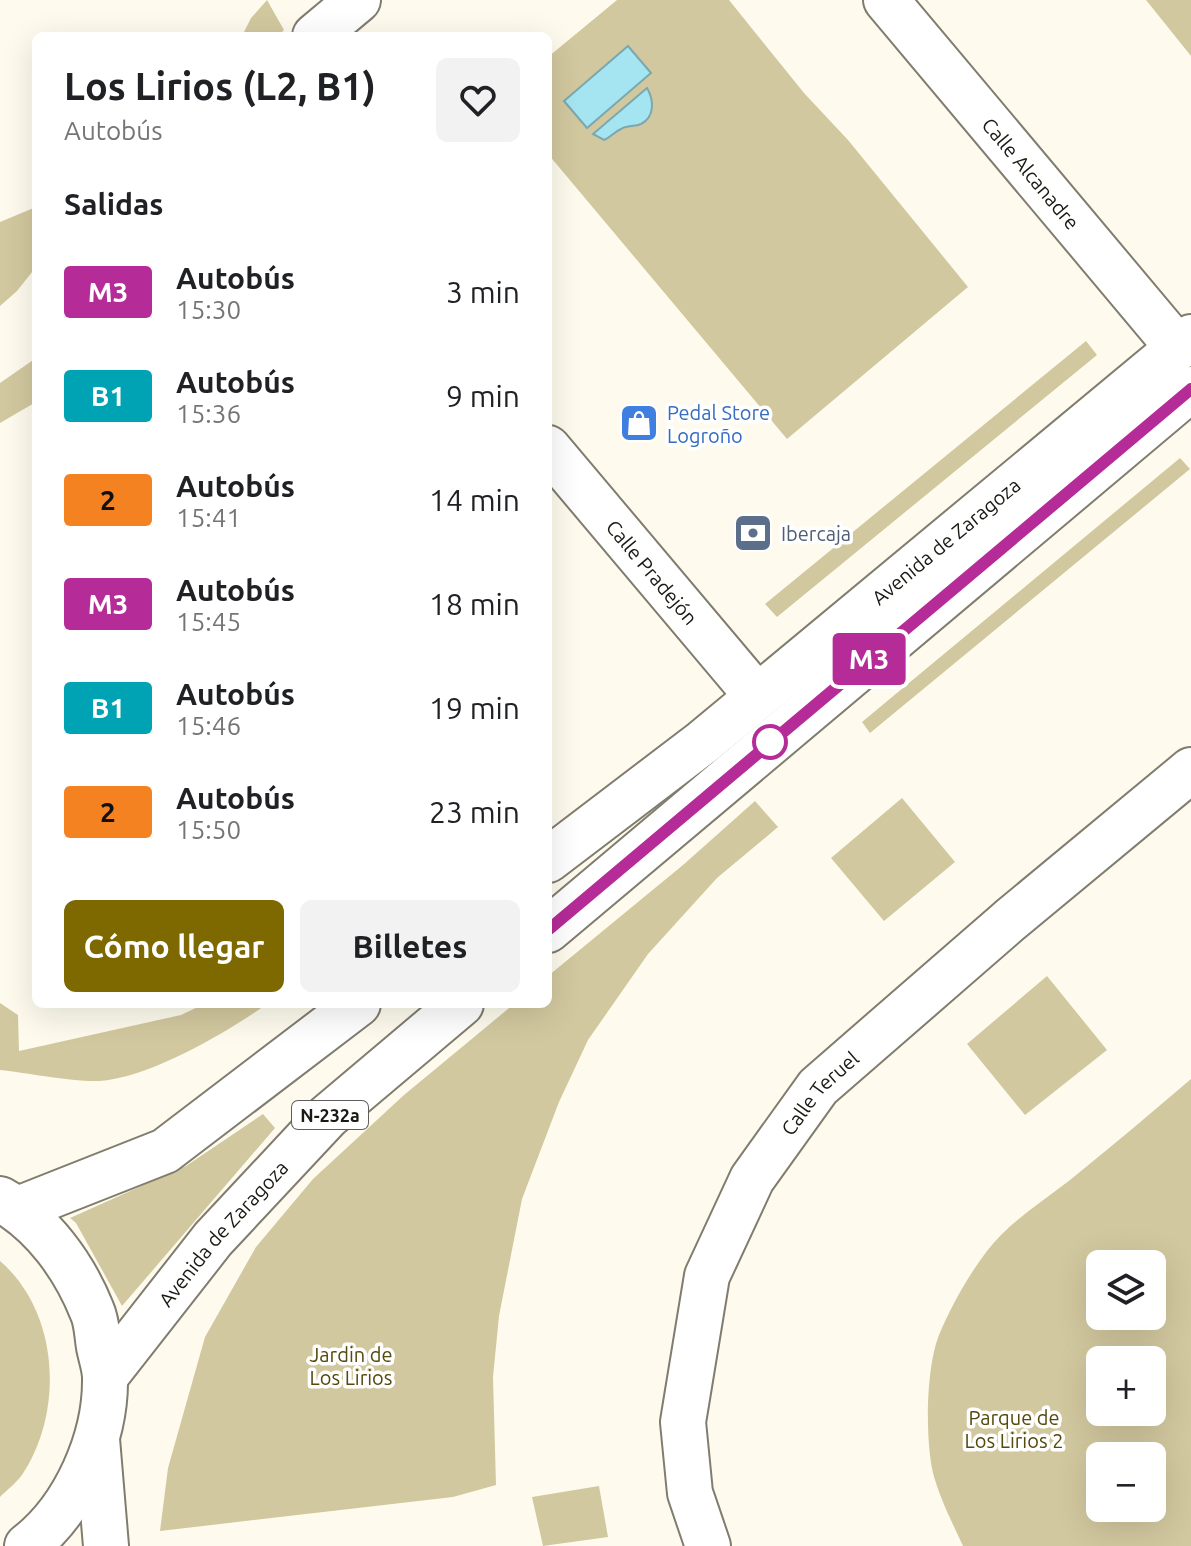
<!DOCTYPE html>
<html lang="es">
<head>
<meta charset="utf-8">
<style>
  body { margin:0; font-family:Ubuntu,sans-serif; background:#f2f2f2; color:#202124; height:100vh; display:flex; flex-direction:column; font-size:30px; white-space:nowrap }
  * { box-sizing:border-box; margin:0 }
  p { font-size:26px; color:#757577 }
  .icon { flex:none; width:44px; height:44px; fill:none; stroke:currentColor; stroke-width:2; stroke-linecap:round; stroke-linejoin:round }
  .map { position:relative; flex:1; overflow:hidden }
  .sheet { position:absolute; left:32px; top:32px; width:520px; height:976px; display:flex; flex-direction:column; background:#fff; border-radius:12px; box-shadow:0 8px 32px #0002 }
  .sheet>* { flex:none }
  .badge { padding:0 16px; border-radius:6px; font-size:28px; line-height:52px }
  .fabs { position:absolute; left:1086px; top:1250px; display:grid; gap:16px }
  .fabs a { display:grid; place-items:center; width:80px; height:80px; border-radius:12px; background:#fff; box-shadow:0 8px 32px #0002; font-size:40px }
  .map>.badge { position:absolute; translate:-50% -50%; box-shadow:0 0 0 4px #fff }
  h2 { padding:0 32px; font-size:30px; line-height:72px }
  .round { display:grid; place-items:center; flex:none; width:84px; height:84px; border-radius:12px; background:#f2f2f2 }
  .summary { display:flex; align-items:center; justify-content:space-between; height:136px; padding:0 32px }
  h1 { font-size:38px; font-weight:600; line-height:60px }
  .button { display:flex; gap:16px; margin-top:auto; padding:16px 32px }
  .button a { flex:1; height:92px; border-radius:12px; background:#7d6900; color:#fff; font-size:32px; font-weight:600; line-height:92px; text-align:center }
  .button a+a { background:#f2f2f2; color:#202124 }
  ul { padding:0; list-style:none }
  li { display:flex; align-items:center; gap:24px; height:104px; padding:0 32px }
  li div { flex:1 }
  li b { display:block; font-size:30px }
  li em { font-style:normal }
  li .badge { min-width:88px; font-weight:700; text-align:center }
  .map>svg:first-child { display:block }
</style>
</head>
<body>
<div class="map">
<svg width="1191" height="1546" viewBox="0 0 1191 1546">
  <rect width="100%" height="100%" fill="#fefbee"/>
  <path fill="#d2c89f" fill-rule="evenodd" d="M267,0L284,30L278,36H242L251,18Z
    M617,0H729L804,93L848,140L968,287L787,439L548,154V57Z
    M1146,0H1191V56Z
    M36,207V267L17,291L0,306V222Z
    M1086,341L1097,355L777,617L765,604Z
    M36,358V402L0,423V383Z
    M1180,458L1190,469L870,733L862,722Z
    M902,798L955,862L884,921L831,858Z
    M755,801L778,827L717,878L648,954L588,1040L559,1102L522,1199L499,1316L493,1377L496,1485L453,1497L160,1531L168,1468L205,1337L256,1247L313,1179L404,1095L514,1004H548V976L683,865Z
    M1047,976L1107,1050L1025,1115L967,1044Z
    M0,1003L18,1015L19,1051L181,1015L204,1004H267C226,1033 149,1078 99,1081C72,1082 28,1073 0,1070Z
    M1191,1079V1546H963C952,1522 940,1499 933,1473C925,1438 926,1368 939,1335C951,1306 968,1276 987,1251C1009,1222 1042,1202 1070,1180C1111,1147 1151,1113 1191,1079ZM1100,1264H1152V1316H1100ZM1100,1360H1152V1412H1100ZM1152,1456V1508H1100V1456Z
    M263,1114L275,1128L122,1306L76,1223L70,1218L186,1166Z
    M0,1261C60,1313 64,1412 22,1475C16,1483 7,1490 0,1497Z
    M599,1486L608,1537L543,1546L532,1497Z"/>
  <path fill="#a4e5f1" stroke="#7ba8ae" stroke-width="2" d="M628,46L651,73L587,128L564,101Z
    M647,88C654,100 655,117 641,124C634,127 627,125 621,129C614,132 611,137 604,140L593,134Z"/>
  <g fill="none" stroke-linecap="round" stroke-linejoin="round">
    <g stroke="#807d6f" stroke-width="48">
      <g id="minor">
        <path id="s1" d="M886,0L1178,348"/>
        <path d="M315,36L358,0"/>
        <path id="s2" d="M548,448L757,696"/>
        <path id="s3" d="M708,1546L690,1493L683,1422L707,1276L752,1179L818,1087L1010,920L1191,770"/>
      </g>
    </g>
    <g stroke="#807d6f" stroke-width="48">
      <g id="major">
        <path id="s4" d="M548,860L703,742L1191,337"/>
        <path d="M548,930L1191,389"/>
        <path d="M0,1199C43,1223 74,1266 92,1311C97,1322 97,1335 99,1347C101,1357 105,1368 105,1378C106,1438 75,1509 27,1546"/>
        <path d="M18,1209L165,1151L358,1004"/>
        <path id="s5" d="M105,1377L213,1239L327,1117L461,1004"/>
      </g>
    </g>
    <g stroke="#807d6f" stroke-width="48">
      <path id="highway" d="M97,1439L106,1546"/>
    </g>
    <use href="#minor" stroke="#fff" stroke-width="44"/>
    <use href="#major" stroke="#fff" stroke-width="44"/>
    <use href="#highway" stroke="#fff" stroke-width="44"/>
  </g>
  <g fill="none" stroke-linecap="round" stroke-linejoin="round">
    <g stroke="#fff" stroke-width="18">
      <path id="line" d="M548,930L1191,389"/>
    </g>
    <use href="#line" stroke="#b52b97" stroke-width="12"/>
  </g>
  <defs>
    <g id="shop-square" transform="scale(2)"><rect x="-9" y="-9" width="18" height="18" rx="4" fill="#3f7fe0" stroke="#fff"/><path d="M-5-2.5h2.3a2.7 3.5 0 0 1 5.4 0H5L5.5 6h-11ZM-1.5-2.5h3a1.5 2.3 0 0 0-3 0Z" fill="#fff"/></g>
    <g id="bank-square" transform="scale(2)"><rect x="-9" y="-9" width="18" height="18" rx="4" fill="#5c6f8a" stroke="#fff"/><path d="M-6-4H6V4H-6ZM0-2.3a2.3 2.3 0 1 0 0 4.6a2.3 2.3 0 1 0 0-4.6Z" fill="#fff"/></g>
  </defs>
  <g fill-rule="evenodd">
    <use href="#shop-square" x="639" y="423"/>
    <use href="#bank-square" x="753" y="533"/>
  </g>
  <circle fill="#fff" stroke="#b52b97" stroke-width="4" cx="770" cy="742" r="16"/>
  <g text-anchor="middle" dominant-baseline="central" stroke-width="7" stroke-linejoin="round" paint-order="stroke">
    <rect fill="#fff" stroke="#5f5e5a" stroke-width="2" x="292" y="1101" width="76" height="28" rx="6"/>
    <g font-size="18" font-weight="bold" fill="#1a1913">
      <text x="330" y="1115">N-232a</text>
    </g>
    <g font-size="20" fill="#1a1913" stroke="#fff">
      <text stroke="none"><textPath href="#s1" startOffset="226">Calle Alcanadre</textPath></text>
      <text stroke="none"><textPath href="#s4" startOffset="510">Avenida de Zaragoza</textPath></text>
      <text stroke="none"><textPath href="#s2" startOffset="162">Calle Pradejón</textPath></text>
      <text stroke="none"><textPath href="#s3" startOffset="492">Calle Teruel</textPath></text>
      <text stroke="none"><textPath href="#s5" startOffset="186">Avenida de Zaragoza</textPath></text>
    </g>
    <g font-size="20" fill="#366cbe" stroke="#fff" text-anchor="start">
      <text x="667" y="412">Pedal Store<tspan x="667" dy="23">Logroño</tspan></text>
    </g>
    <g font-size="20" fill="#4e5e75" stroke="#fff" text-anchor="start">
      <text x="781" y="533">Ibercaja</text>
    </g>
    <g font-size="20" fill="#56490c" stroke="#fff">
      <text x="351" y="1354">Jardin de<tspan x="351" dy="23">Los Lirios</tspan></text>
      <text x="1014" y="1417">Parque de<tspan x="1014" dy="23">Los Lirios 2</tspan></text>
    </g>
  </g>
</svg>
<div class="fabs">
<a><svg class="icon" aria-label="layers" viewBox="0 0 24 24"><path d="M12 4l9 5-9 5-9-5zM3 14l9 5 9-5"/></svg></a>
<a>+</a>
<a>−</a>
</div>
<b class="badge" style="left:869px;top:659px;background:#b52b97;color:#fff">M3</b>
<section class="sheet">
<div class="summary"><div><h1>Los Lirios (L2, B1)</h1><p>Autobús</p></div><a class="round"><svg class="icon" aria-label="heart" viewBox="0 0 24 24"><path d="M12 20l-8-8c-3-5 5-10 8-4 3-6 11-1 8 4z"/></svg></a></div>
<h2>Salidas</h2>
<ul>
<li><span class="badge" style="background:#b52b97;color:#fff">M3</span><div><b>Autobús</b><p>15:30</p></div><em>3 min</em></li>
<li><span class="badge" style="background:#00a3b4;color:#fff">B1</span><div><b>Autobús</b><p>15:36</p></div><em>9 min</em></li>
<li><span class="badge" style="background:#f58220;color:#111">2</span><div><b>Autobús</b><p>15:41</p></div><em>14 min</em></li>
<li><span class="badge" style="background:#b52b97;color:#fff">M3</span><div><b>Autobús</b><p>15:45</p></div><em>18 min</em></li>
<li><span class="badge" style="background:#00a3b4;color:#fff">B1</span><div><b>Autobús</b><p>15:46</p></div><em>19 min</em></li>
<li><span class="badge" style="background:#f58220;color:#111">2</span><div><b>Autobús</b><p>15:50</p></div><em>23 min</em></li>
</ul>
<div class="button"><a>Cómo llegar</a><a>Billetes</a></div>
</section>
</div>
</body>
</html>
